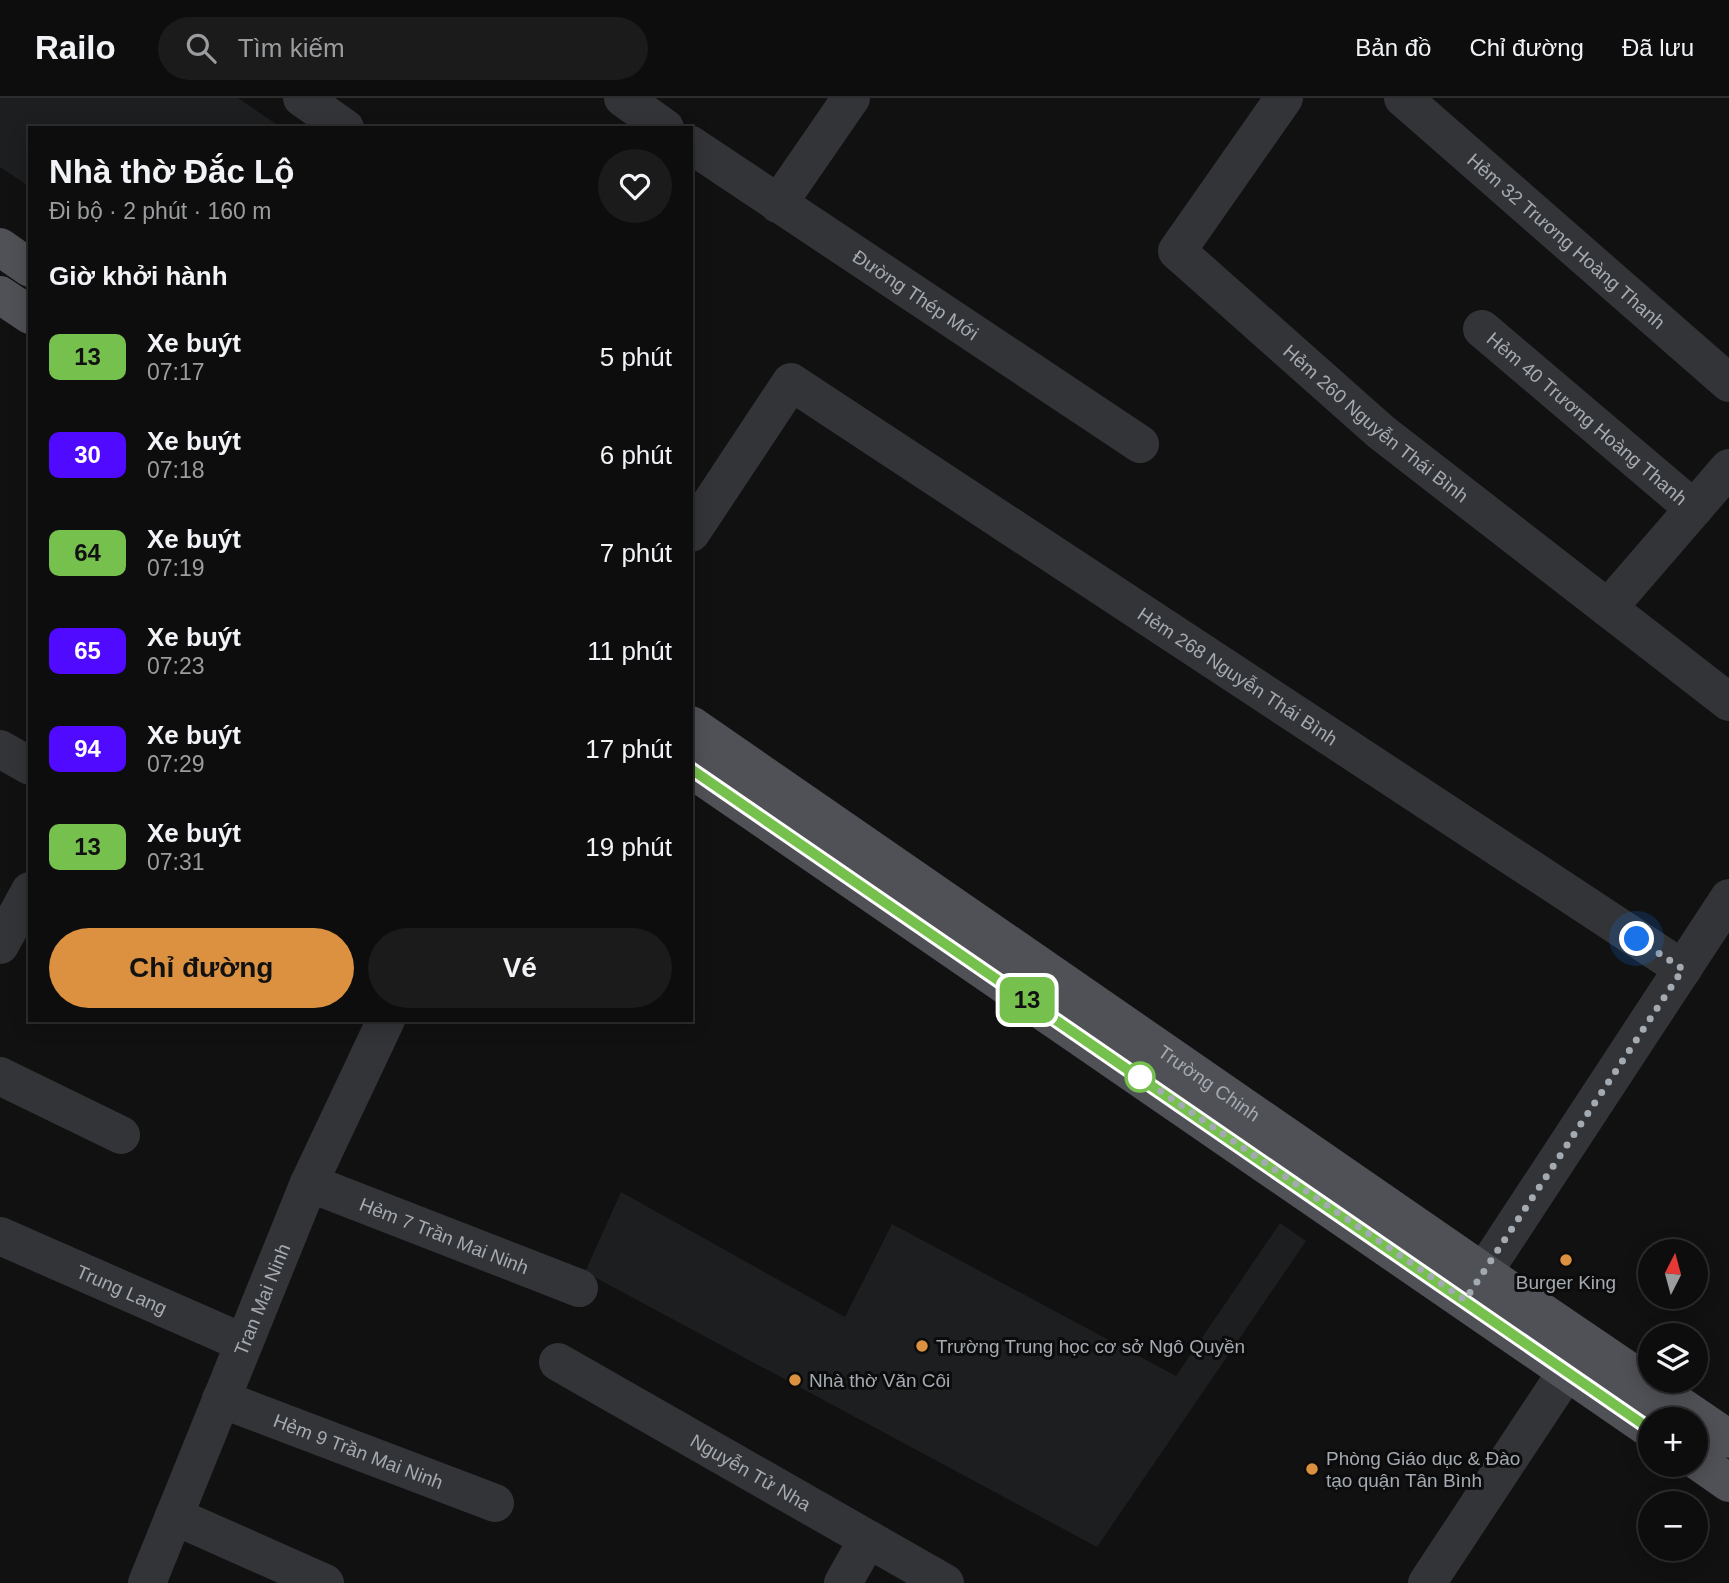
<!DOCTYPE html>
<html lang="vi">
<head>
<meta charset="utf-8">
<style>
  body { margin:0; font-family:Helvetica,sans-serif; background:#1b1b1c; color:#f1f3f6; height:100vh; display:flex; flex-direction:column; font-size:26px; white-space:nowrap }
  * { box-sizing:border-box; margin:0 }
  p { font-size:23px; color:#9a9c9e }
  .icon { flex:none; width:38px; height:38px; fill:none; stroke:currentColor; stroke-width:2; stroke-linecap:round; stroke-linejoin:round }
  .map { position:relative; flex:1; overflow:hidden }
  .panel { position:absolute; left:28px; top:28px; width:665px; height:896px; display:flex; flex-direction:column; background:#0d0d0e; border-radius:0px; box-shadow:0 4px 18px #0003,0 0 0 2px #2d2d2e }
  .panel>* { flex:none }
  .badge { padding:0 14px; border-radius:10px; font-size:24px; line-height:46px }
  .needle { width:46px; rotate:6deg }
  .controls { position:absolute; left:1638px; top:1141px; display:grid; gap:14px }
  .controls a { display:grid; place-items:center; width:70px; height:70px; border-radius:50%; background:#0d0d0e; box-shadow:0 4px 18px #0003,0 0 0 2px #2d2d2e; font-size:35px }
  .you { position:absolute; width:35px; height:35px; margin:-18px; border:5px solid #fff; border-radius:50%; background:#1a73e8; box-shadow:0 0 0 10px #1a73e833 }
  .map>.badge { position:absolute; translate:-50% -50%; box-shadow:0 0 0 4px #fff }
  h2 { padding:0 21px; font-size:26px; line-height:63px }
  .round { display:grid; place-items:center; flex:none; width:74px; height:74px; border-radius:37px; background:#1b1b1c }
  .head { display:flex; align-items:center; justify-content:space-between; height:119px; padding:0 21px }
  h1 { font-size:33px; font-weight:600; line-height:52px }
  .primary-button { display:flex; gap:14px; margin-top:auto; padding:14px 21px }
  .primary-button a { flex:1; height:80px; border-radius:42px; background:#db9140; color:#111; font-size:28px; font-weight:600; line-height:80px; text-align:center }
  .primary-button a+a { background:#1b1b1c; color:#f1f3f6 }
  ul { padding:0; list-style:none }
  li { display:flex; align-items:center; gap:21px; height:98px; padding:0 21px }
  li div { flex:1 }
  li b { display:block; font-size:26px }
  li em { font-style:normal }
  li .badge { min-width:77px; font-weight:700; text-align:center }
  header { display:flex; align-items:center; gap:42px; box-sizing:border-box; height:98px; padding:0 35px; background:#0d0d0e; border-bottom:2px solid #2d2d2e }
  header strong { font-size:33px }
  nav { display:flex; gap:38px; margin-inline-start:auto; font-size:24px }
  .search { width:490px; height:63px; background:#1b1b1c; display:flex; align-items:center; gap:18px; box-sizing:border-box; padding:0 24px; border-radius:38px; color:#9a9c9e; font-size:26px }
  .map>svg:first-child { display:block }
</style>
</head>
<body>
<header>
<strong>Railo</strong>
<div class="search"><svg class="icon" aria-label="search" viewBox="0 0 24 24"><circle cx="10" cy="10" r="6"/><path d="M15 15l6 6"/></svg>Tìm kiếm</div>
<nav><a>Bản đồ</a><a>Chỉ đường</a><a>Đã lưu</a></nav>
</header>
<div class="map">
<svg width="1729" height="1485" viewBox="0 0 1729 1485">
  <rect width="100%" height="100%" fill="#111112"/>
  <path fill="#1d1e1f" d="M0,0H238L282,30H30V89L0,69Z
    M621,1094L845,1219L892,1126L1176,1278L1280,1125L1306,1143L1097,1449L585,1174Z"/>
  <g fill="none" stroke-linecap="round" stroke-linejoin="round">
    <g stroke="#333437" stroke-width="38">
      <path d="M302,0L345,30"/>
      <path d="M623,0L665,30"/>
      <path id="s1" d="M1284,0L1177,153L1381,334L1729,604"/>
      <path id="s2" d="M1403,0L1729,285"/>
      <path id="s3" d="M691,47L1140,346"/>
      <path d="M778,106L851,0"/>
      <path id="s4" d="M1482,231L1694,411"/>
      <path id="s5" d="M691,435L791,284L1683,871"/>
      <path d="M1608,510L1729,370"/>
      <path d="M0,651L30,668"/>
      <path d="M0,847L30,793"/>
      <path d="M0,978L121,1037"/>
      <path id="s6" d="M309,1085L579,1190"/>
      <path id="s7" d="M0,1138L244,1245"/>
      <path d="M1466,1201L1729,800"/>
      <path id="s8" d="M558,1264L945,1485"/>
      <path id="s9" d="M221,1301L495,1405"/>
      <path d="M174,1418L325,1485"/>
      <path id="s10" d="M147,1485L309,1085L386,922"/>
      <path d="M843,1485L868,1441"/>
      <path d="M1427,1485L1567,1273"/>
    </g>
    <g stroke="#4f5156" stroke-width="38">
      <path d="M0,149L30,170"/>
      <path d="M0,197L30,217"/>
      <path id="s11" d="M691,627L1483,1174L1729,1341"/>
      <path d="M691,671L1650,1331"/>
      <path d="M1696,1362L1729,1385"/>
    </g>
  </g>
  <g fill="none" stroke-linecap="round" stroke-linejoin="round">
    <g stroke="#fff" stroke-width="16">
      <path id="line" d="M691,671L1650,1331"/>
    </g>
    <use href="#line" stroke="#76c04d" stroke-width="10"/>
    <path stroke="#a4aab1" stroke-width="7" stroke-dasharray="0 12.6" d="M1140,979L1465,1202L1683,871L1637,841"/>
  </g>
  <circle fill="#fff" stroke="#76c04d" stroke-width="3.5" cx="1140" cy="979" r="14"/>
  <g fill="#db9140" stroke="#0c0c0d" stroke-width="2.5">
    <circle cx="1566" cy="1162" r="7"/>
    <circle cx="922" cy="1248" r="7"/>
    <circle cx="795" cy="1282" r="7"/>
    <circle cx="1312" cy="1371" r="7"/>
  </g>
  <g text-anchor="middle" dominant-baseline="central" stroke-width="6" stroke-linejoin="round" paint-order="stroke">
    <g font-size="19" fill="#a4aab1" stroke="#0c0c0d">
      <text stroke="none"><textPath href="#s2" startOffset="217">Hẻm 32 Trương Hoàng Thanh</textPath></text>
      <text stroke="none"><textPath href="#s3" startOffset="270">Đường Thép Mới</textPath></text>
      <text stroke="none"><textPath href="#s4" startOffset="138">Hẻm 40 Trương Hoàng Thanh</textPath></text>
      <text stroke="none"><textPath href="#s1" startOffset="450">Hẻm 260 Nguyễn Thái Bình</textPath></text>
      <text stroke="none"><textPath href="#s5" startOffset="716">Hẻm 268 Nguyễn Thái Bình</textPath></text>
      <text stroke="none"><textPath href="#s11" startOffset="630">Trường Chinh</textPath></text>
      <text stroke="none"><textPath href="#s6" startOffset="145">Hẻm 7 Trần Mai Ninh</textPath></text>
      <text stroke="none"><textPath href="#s7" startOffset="133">Trung Lang</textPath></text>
      <text stroke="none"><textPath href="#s10" startOffset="306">Tran Mai Ninh</textPath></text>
      <text stroke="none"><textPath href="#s9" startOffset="147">Hẻm 9 Trần Mai Ninh</textPath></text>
      <text stroke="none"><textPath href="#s8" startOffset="222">Nguyễn Tử Nha</textPath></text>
    </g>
    <g font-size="19" fill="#a4aab1" stroke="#0c0c0d" text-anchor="start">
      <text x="1566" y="1184" text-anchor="middle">Burger King</text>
      <text x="936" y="1248">Trường Trung học cơ sở Ngô Quyền</text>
      <text x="809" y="1282">Nhà thờ Văn Côi</text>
      <text x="1326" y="1360">Phòng Giáo dục &amp; Đào<tspan x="1326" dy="22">tạo quận Tân Bình</tspan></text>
    </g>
  </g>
</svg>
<div class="controls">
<a><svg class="needle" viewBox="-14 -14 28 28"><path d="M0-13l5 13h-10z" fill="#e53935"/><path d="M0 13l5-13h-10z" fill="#9a9c9e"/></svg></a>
<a><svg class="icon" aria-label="layers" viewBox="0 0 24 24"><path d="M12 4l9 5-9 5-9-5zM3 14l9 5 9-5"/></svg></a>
<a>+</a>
<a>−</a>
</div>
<div class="you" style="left:1637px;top:841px"></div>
<b class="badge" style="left:1027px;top:902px;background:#76c04d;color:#111">13</b>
<section class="panel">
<div class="head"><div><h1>Nhà thờ Đắc Lộ</h1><p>Đi bộ · 2 phút · 160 m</p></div><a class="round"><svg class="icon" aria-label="heart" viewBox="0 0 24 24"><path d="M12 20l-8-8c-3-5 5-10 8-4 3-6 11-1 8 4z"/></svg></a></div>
<h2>Giờ khởi hành</h2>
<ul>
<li><span class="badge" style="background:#76c04d;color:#111">13</span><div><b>Xe buýt</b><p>07:17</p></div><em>5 phút</em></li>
<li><span class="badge" style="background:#4f0aff;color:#fff">30</span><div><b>Xe buýt</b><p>07:18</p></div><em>6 phút</em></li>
<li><span class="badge" style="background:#76c04d;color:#111">64</span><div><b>Xe buýt</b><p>07:19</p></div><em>7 phút</em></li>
<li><span class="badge" style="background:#4f0aff;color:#fff">65</span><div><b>Xe buýt</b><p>07:23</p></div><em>11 phút</em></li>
<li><span class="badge" style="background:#4f0aff;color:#fff">94</span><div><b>Xe buýt</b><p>07:29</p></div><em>17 phút</em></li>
<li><span class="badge" style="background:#76c04d;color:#111">13</span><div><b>Xe buýt</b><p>07:31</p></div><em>19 phút</em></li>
</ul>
<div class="primary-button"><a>Chỉ đường</a><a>Vé</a></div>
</section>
</div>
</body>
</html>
